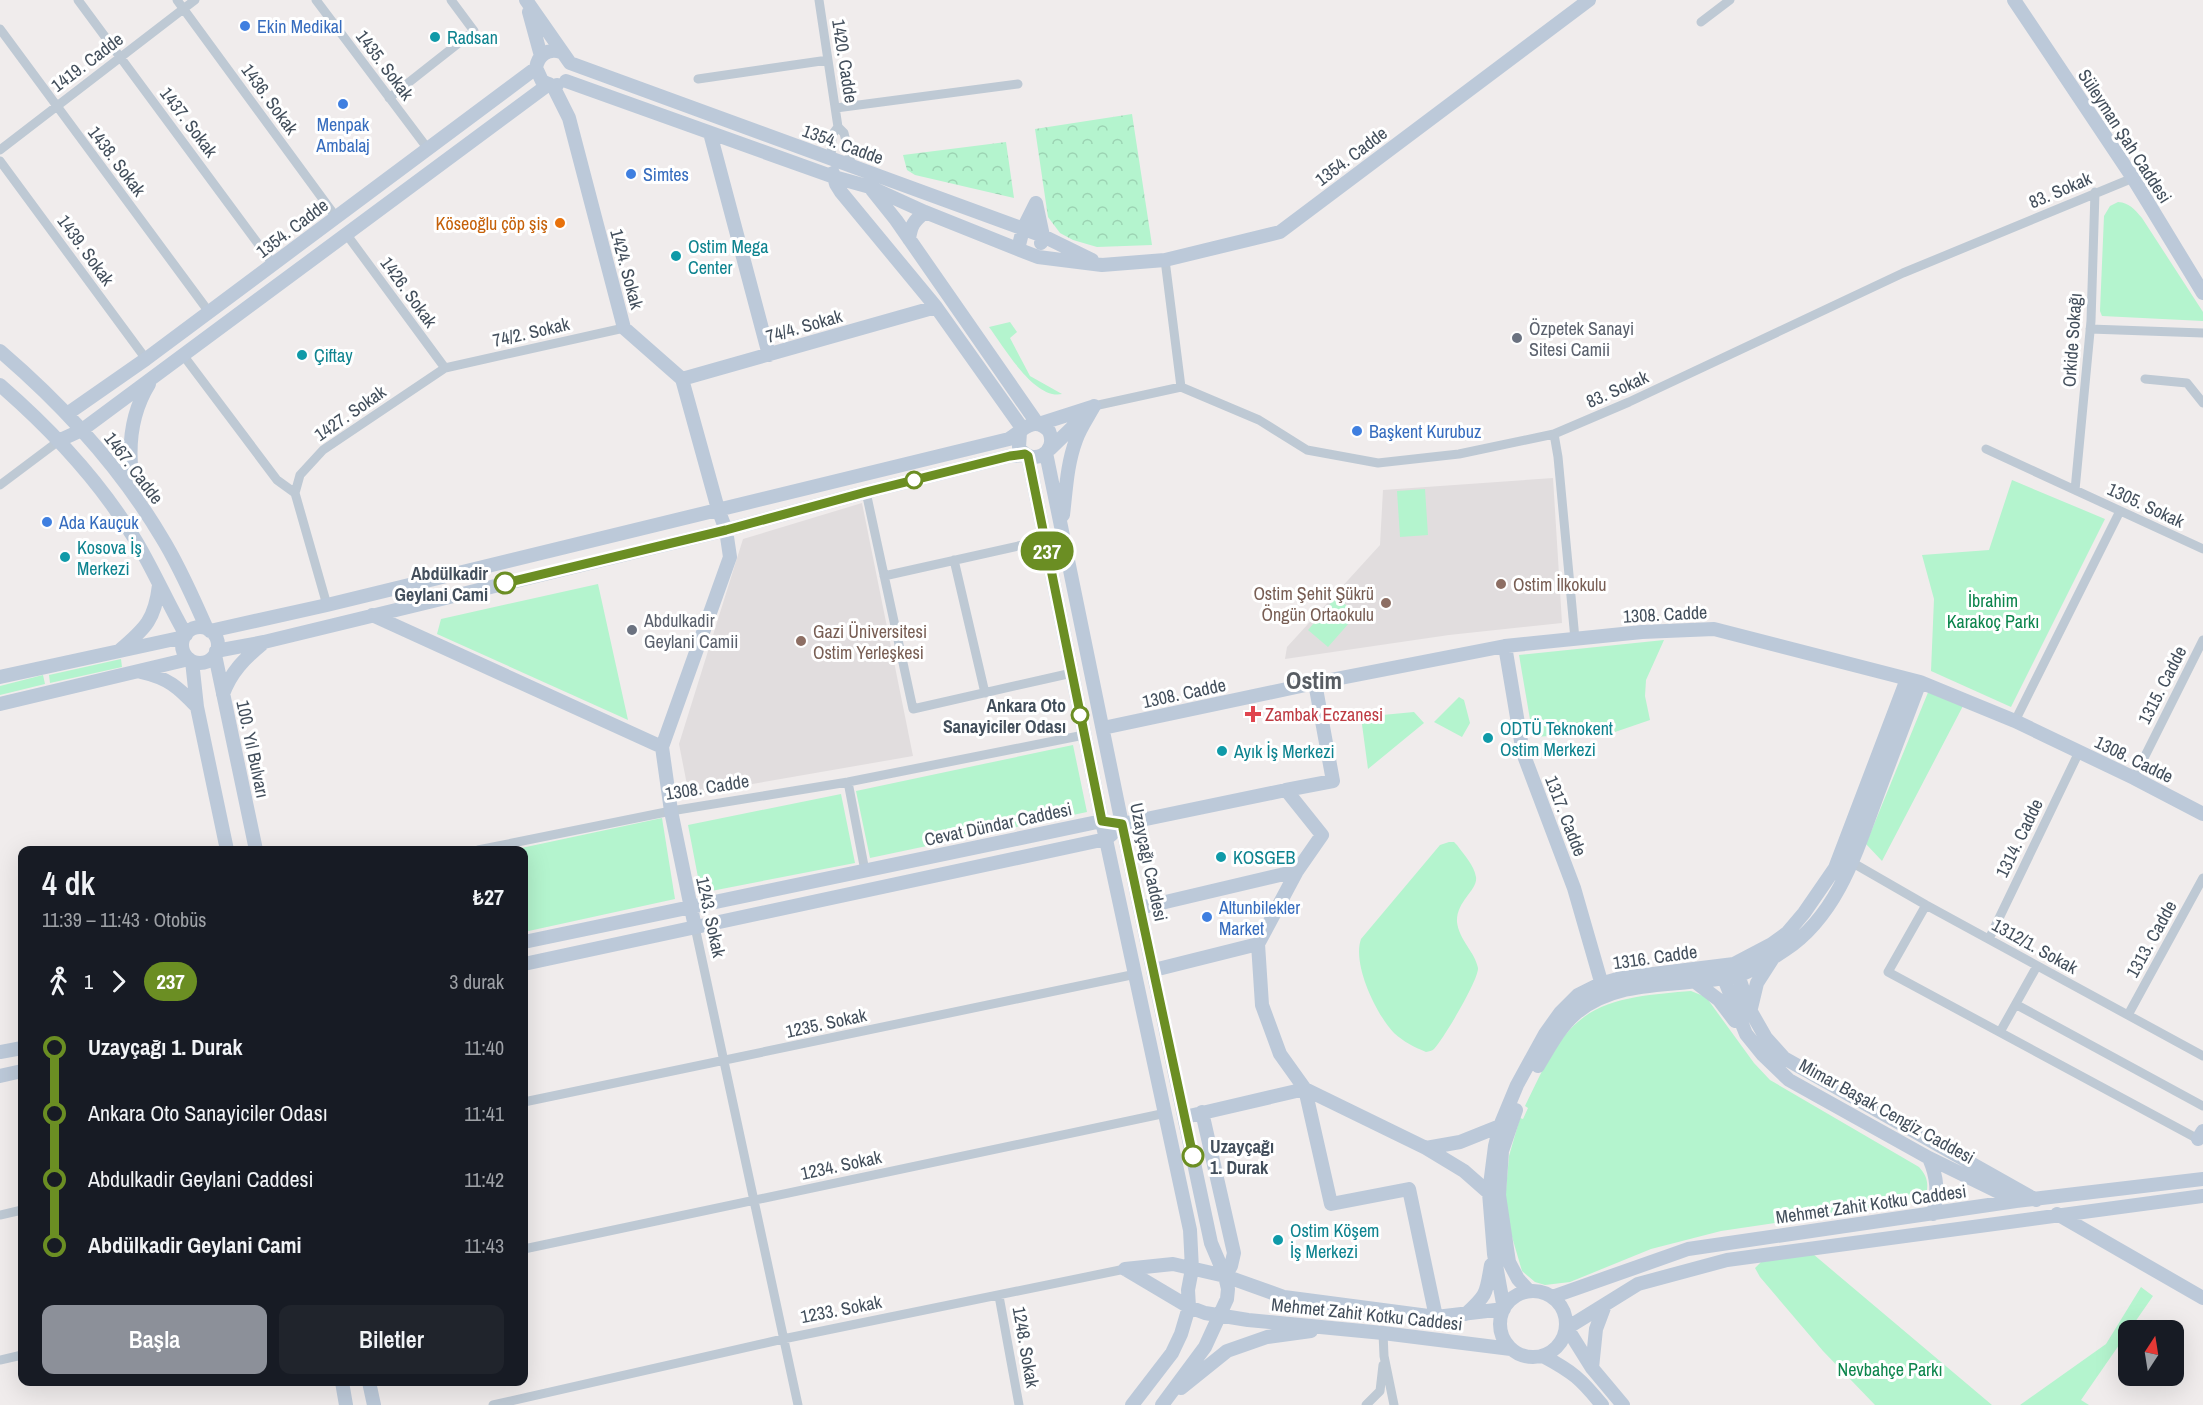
<!DOCTYPE html>
<html lang="tr">
<head>
<meta charset="utf-8">
<style>
  body { margin:0; font-family:"Archivo Narrow",sans-serif; background:#20242c; color:#f1f3f6; height:100vh; display:flex; flex-direction:column; font-size:22px; white-space:nowrap }
  * { box-sizing:border-box; margin:0 }
  p { font-size:20px; color:#9ea1a6 }
  .icon { flex:none; width:33px; height:33px; fill:none; stroke:currentColor; stroke-width:2; stroke-linecap:round; stroke-linejoin:round }
  .map { position:relative; flex:1; overflow:hidden }
  .sheet { position:absolute; left:18px; top:846px; width:510px; height:540px; display:flex; flex-direction:column; background:#171b24; border-radius:12px; box-shadow:0 6px 24px #0002 }
  .sheet>* { flex:none }
  .badge { padding:0 12px; border-radius:20px; font-size:21px; line-height:39px }
  .needle { width:39px; rotate:12deg }
  .buttons { position:absolute; left:2118px; top:1320px; display:grid; gap:12px }
  .buttons a { display:grid; place-items:center; width:66px; height:66px; border-radius:12px; background:#171b24; box-shadow:0 6px 24px #0002; font-size:30px }
  .map>.badge { position:absolute; translate:-50% -50%; box-shadow:0 0 0 3px #fff }
  .legs { display:flex; align-items:center; gap:9px; height:66px; padding:0 24px; font-size:20px }
  .legs p { margin-inline-start:auto }
  .overview { display:flex; align-items:center; justify-content:space-between; height:102px; padding:0 24px }
  h1 { font-size:33px; font-weight:600; line-height:45px }
  .action { display:flex; gap:12px; margin-top:auto; padding:12px 24px }
  .action a { flex:1; height:69px; border-radius:12px; background:#8c9099; color:#fff; font-size:24px; font-weight:600; line-height:69px; text-align:center }
  .action a+a { background:#20242c; color:#f1f3f6 }
  ul { padding:0 24px; list-style:none }
  li { display:flex; align-items:center; gap:21px; height:66px; font-size:22px }
  li i { display:grid; place-items:center; width:9px; height:100%; margin:0 8px; background:currentColor }
  li i::after { content:''; width:15px; height:15px; margin:-8px; border:4px solid; border-radius:50%; background:#171b24 }
  li p { margin-inline-start:auto }
  li:first-child i { background:linear-gradient(#0000 50%,currentColor 0) }
  li:last-child i { background:linear-gradient(currentColor 50%,#0000 0) }
  .map>svg:first-child { display:block }
</style>
</head>
<body>
<div class="map">
<svg width="2203" height="1405" viewBox="0 0 2203 1405">
  <defs>
    <pattern id="forest-crowns" width="20" height="18" patternUnits="userSpaceOnUse" patternTransform="scale(1.5)"><rect width="20" height="18" fill="#b4f4ce"/><path d="M2 6a3 3 0 1 1 6 0M12 15a3 3 0 1 1 6 0" fill="none" stroke="#9cd3b3"/></pattern>
  </defs>
  <rect width="100%" height="100%" fill="#f0ecec"/>
  <path fill="#e1ddde" d="M1553,478L1562,623L1449,635L1285,659L1287,647L1380,545L1383,490Z
    M862,503L913,756L689,795L679,744L743,539Z"/>
  <path fill="#b4f4ce" d="M2118,202C2130,203 2134,209 2142,218L2203,312V321L2102,316L2100,311L2104,216L2110,206Z
    M1010,322L1017,332L1010,338L1030,376L1062,394C1034,400 1004,347 989,327Z
    M2012,480L2105,519L2011,707L1931,671L1934,599L1922,555L1989,550Z
    M1425,489L1428,535L1400,537L1397,491Z
    M598,584L628,720L437,634L441,619Z
    M1336,597L1357,614L1328,647L1308,630Z
    M1664,640L1646,680L1645,696L1650,720L1615,732L1533,737L1519,655Z
    M121,659L122,667L50,683L49,675Z
    M43,675L45,684L0,695V686Z
    M1929,690L1964,704L1882,861L1866,844Z
    M1459,697L1464,700L1470,723L1462,737L1434,722Z
    M1414,712L1424,723L1368,769L1361,717Z
    M1073,745L1087,812L870,858L856,791Z
    M841,794L855,863L701,893L688,825Z
    M662,818L675,899L524,932V850H512Z
    M1449,842H1454L1457,845C1464,855 1474,865 1476,877C1478,890 1456,901 1457,922C1459,940 1475,952 1478,968C1479,979 1443,1040 1434,1049C1432,1051 1429,1051 1426,1052C1414,1047 1404,1042 1394,1033C1376,1014 1352,964 1361,939L1440,845Z
    M1691,991L1706,997L1754,1063L1770,1080L1919,1167C1929,1178 1929,1187 1924,1201L1721,1231L1651,1249L1570,1282L1545,1285L1535,1282L1522,1271L1510,1230L1505,1201L1509,1156L1520,1118L1523,1119L1528,1108L1525,1106C1540,1076 1555,1038 1584,1017C1612,996 1657,994 1691,991Z
    M1813,1254L1992,1405H1875L1823,1351L1760,1277L1755,1268L1761,1262Z
    M2141,1287L2153,1296L2081,1400L2089,1405H2020L2106,1344Z"/>
  <path fill="url(#forest-crowns)" d="M1132,114L1152,245L1097,247L1073,240L1060,233L1048,217L1035,129Z
    M1006,142L1014,198L915,175L907,170L903,155Z"/>
  <g fill="none" stroke-linecap="round" stroke-linejoin="round">
    <path stroke="#bec9d4" stroke-width="9" d="M78,0L273,264
      M177,0L336,217
      M316,0L428,149
      M819,0L838,127L844,133L852,167
      M1701,22L1730,0
      M0,29L209,312
      M698,79L828,60
      M389,98L474,31L451,0
      M836,108L1018,84
      M0,150L195,0
      M831,159L832,135L838,127
      M0,161L146,359
      M347,235L445,368
      M1165,260L1181,387
      M2090,329L2203,333
      M183,355L277,480L295,493
      M2145,379L2187,383L2203,403
      M1094,406L1181,387L1259,420L1307,450L1378,463L1459,454L1554,434L1629,402L1903,273L2133,178
      M1554,434L1558,457L1575,639
      M1986,449L2203,549
      M0,485L60,440
      M2075,490L2091,321L2095,192
      M866,492L913,709L1072,673
      M954,560L985,693
      M884,576L1045,540
      M327,605L295,493L300,475L323,450L445,368L624,328
      M2015,721L2120,511
      M2134,778L2203,640
      M848,782L865,871
      M478,850L671,811L848,782L1084,735
      M1853,863L1926,905L2203,1056
      M1926,905L1888,972L2198,1139
      M695,927L798,1405
      M1989,939L2079,752
      M2017,1005L2203,1106
      M2128,1015L2203,878
      M2000,1032L2037,966
      M524,1102L1136,974
      M0,1215L22,1210
      M524,1249L1166,1113
      M999,1296L1019,1405
      M1383,1333L1384,1356L1394,1405
      M0,1360L22,1355
      M493,1405L783,1339L1125,1269
      M1366,1405L1380,1391L1383,1365"/>
    <path stroke="#bcc9d9" stroke-width="14" d="M526,0L570,63L1043,236L1092,260
      M2014,0L2133,178L2203,293
      M529,12L541,56
      M566,81L834,177L870,187L925,212L1025,252L1038,257L1102,265L1165,260L1280,232L1589,0
      M557,85L553,86L542,81L536,68C538,55 548,48 561,52
      M553,86L569,118L624,328L682,379L718,509L726,530L730,557L662,747L671,811L695,927
      M710,133L769,355
      M833,173L836,184L841,192L936,307L1022,428
      M872,190L896,220L1037,423
      M1036,203L1043,236L1041,243
      M909,239C911,225 914,221 925,212
      M1018,249L1023,229L1036,203
      M0,351C63,405 120,467 162,538C180,567 193,598 207,629
      M682,379L936,307
      M0,385C53,431 100,481 136,541C154,571 168,604 186,635
      M67,414L146,359L536,68
      M1039,424L1092,407
      M60,440L82,430L549,84
      M1050,449L1082,418
      M1046,453L1122,824L1211,1243L1225,1276L1228,1289L1227,1299L1205,1347L1162,1405
      M1028,456L1102,821L1190,1230L1192,1269L1188,1290L1189,1307L1181,1334L1172,1353L1132,1405
      M135,493C127,455 128,418 149,384
      M1063,515C1066,490 1067,464 1076,440C1080,428 1088,417 1094,406
      M372,615L662,747
      M182 645a18 18 0 1 1 36 0a18 18 0 1 1-36 0Z
      M210,631L327,605L1009,439C1023,430 1034,415 1049,431C1059,453 1031,468 1019,447L1020,432
      M1505,646L1523,753L1574,888L1604,992
      M120,650C146,628 155,619 159,585
      M216,651L264,642L726,530L866,492L1010,456L1025,455
      M215,655L256,850
      M192,661L197,707L227,850
      M141,672C168,678 178,687 197,707
      M0,677L184,637
      M223,694C231,672 245,658 262,644
      M0,704L189,659
      M1103,728L1315,683L1505,646L1642,632L1714,629L1920,682L2015,721L2134,778L2203,814
      M1140,908L1297,871
      M524,942L1102,821L1122,824L1286,790
      M1258,944L1262,1005L1280,1054L1305,1089L1426,1148L1464,1171L1489,1193
      M524,964L1106,839L1112,834
      M1736,969L1750,1010L1766,1038L1784,1058L2036,1200
      M1154,970L1258,944L1297,871L1322,835L1286,790L1333,781L1315,683
      M1721,971L1746,1034L1763,1055L1789,1080L1929,1158L2017,1201
      M1694,981L1719,1000L1735,1021
      M1751,1008L1757,983L1773,958
      M0,1052L22,1048
      M1538,1066C1549,1048 1559,1028 1575,1014C1619,976 1684,988 1736,976C1749,973 1773,958 1785,950C1838,915 1857,850 1878,793C1892,756 1906,719 1920,682
      M0,1076L22,1071
      M1516,1110L1502,1151L1499,1195L1509,1262L1518,1279L1529,1291
      M1202,1112L1234,1253L1231,1266L1225,1276
      M1185,1117L1305,1089L1331,1204L1409,1189L1436,1317
      M2198,1139L2203,1131
      M1426,1148L1460,1142L1500,1126
      M1929,1158C1938,1179 1938,1192 1933,1214
      M2057,1214L2203,1298
      M1125,1269L1173,1264L1225,1276L1284,1297L1436,1317L1504,1309L1494,1254L1489,1193L1495,1146L1500,1126L1517,1085L1545,1034L1560,1013L1578,995L1600,984L1621,978L1734,964L1772,944L1787,933L1804,913L1835,868L1907,679
      M1125,1269L1189,1307L1205,1313L1248,1320L1383,1333L1511,1349
      M1500 1324a33 33 0 1 1 66 0a33 33 0 1 1-66 0Z
      M1552,1297L1688,1249L2016,1201L2203,1179
      M1466,1314C1488,1294 1486,1293 1491,1265
      M1567,1328L1638,1284L1727,1260L2203,1196
      M1567,1328L1592,1368L1623,1405
      M1543,1356C1573,1372 1581,1379 1602,1405
      M1592,1368L1596,1329L1605,1305
      M342,1382L346,1405
      M369,1382L374,1405
      M1181,1388L1227,1351L1267,1337L1311,1331"/>
  </g>
  <g fill="none" stroke-linecap="round" stroke-linejoin="round">
    <g stroke="#fff" stroke-width="14">
      <path id="line-1" d="M505,583L726,530L866,492L1010,456L1025,454L1028,456L1102,821L1122,824L1193,1156"/>
    </g>
    <use href="#line-1" stroke="#6b8e23" stroke-width="9"/>
  </g>
  <g fill="#3f7fe0" stroke="#fff" stroke-width="2">
    <circle cx="245" cy="26" r="6"/>
    <circle cx="343" cy="104" r="6"/>
    <circle cx="631" cy="174" r="6"/>
    <circle cx="1357" cy="431" r="6"/>
    <circle cx="47" cy="522" r="6"/>
    <circle cx="1207" cy="917" r="6"/>
  </g>
  <g fill="#0f9aa8" stroke="#fff" stroke-width="2">
    <circle cx="435" cy="37" r="6"/>
    <circle cx="676" cy="256" r="6"/>
    <circle cx="302" cy="355" r="6"/>
    <circle cx="65" cy="557" r="6"/>
    <circle cx="1488" cy="738" r="6"/>
    <circle cx="1222" cy="751" r="6"/>
    <circle cx="1221" cy="857" r="6"/>
    <circle cx="1278" cy="1240" r="6"/>
  </g>
  <circle fill="#e8710a" stroke="#fff" stroke-width="2" cx="560" cy="223" r="6"/>
  <g fill="#6b7280" stroke="#fff" stroke-width="2">
    <circle cx="1517" cy="338" r="6"/>
    <circle cx="632" cy="630" r="6"/>
  </g>
  <g fill="#fff" stroke="#6b8e23" stroke-width="3">
    <circle cx="914" cy="480" r="8"/>
    <circle cx="505" cy="583" r="10"/>
    <circle cx="1080" cy="715" r="8"/>
    <circle cx="1193" cy="1156" r="10"/>
  </g>
  <g fill="#8d6e63" stroke="#fff" stroke-width="2">
    <circle cx="1501" cy="584" r="6"/>
    <circle cx="1386" cy="603" r="6"/>
    <circle cx="801" cy="641" r="6"/>
  </g>
  <path fill="#e0444e" stroke="#fff" stroke-width="2" d="M1250 705h6v6h6v6h-6v6h-6v-6h-6v-6h6z"/>
  <g text-anchor="middle" dominant-baseline="central" stroke-width="6" stroke-linejoin="round" paint-order="stroke">
    <g font-size="18" fill="#366cbe" stroke="#fff" text-anchor="start">
      <text x="257" y="26">Ekin Medikal</text>
      <text x="343" y="124" text-anchor="middle">Menpak<tspan x="343" dy="21">Ambalaj</tspan></text>
      <text x="643" y="174">Simtes</text>
      <text x="1369" y="431">Başkent Kurubuz</text>
      <text x="59" y="522">Ada Kauçuk</text>
      <text x="1219" y="907">Altunbilekler<tspan x="1219" dy="21">Market</tspan></text>
    </g>
    <g font-size="18" fill="#0d838f" stroke="#fff" text-anchor="start">
      <text x="447" y="37">Radsan</text>
      <text x="688" y="246">Ostim Mega<tspan x="688" dy="21">Center</tspan></text>
      <text x="314" y="355">Çiftay</text>
      <text x="77" y="547">Kosova İş<tspan x="77" dy="21">Merkezi</tspan></text>
      <text x="1500" y="728">ODTÜ Teknokent<tspan x="1500" dy="21">Ostim Merkezi</tspan></text>
      <text x="1234" y="751">Ayık İş Merkezi</text>
      <text x="1233" y="857">KOSGEB</text>
      <text x="1290" y="1230">Ostim Köşem<tspan x="1290" dy="21">İş Merkezi</tspan></text>
    </g>
    <g font-size="18" fill="#434f5c" stroke="#fff">
      <text transform="translate(845 61) rotate(81)">1420. Cadde</text>
      <text transform="translate(87 62) rotate(-37)">1419. Cadde</text>
      <text transform="translate(385 65) rotate(53)">1435. Sokak</text>
      <text transform="translate(270 99) rotate(54)">1436. Sokak</text>
      <text transform="translate(189 122) rotate(53)">1437. Sokak</text>
      <text transform="translate(2125 136) rotate(57)">Süleyman Şah Caddesi</text>
      <text transform="translate(843 144) rotate(20)">1354. Cadde</text>
      <text transform="translate(1351 156) rotate(-37)">1354. Cadde</text>
      <text transform="translate(117 161) rotate(53)">1438. Sokak</text>
      <text transform="translate(2060 190) rotate(-23)">83. Sokak</text>
      <text transform="translate(292 228) rotate(-37)">1354. Cadde</text>
      <text transform="translate(86 250) rotate(54)">1439. Sokak</text>
      <text transform="translate(627 269) rotate(75)">1424. Sokak</text>
      <text transform="translate(409 292) rotate(54)">1426. Sokak</text>
      <text transform="translate(804 326) rotate(-16)">74/4. Sokak</text>
      <text transform="translate(531 332) rotate(-13)">74/2. Sokak</text>
      <text transform="translate(2072 340) rotate(-86)">Orkide Sokağı</text>
      <text transform="translate(1617 389) rotate(-24)">83. Sokak</text>
      <text transform="translate(350 413) rotate(-35)">1427. Sokak</text>
      <text transform="translate(134 468) rotate(53)">1467. Cadde</text>
      <text transform="translate(2146 505) rotate(25)">1305. Sokak</text>
      <text transform="translate(1665 614) rotate(-3)">1308. Cadde</text>
      <text transform="translate(2162 685) rotate(-63)">1315. Cadde</text>
      <text transform="translate(1184 693) rotate(-12)">1308. Cadde</text>
      <text transform="translate(253 749) rotate(78)">100. Yıl Bulvarı</text>
      <text transform="translate(2134 759) rotate(26)">1308. Cadde</text>
      <text transform="translate(707 787) rotate(-9)">1308. Cadde</text>
      <text transform="translate(1566 816) rotate(69)">1317. Cadde</text>
      <text transform="translate(998 824) rotate(-12)">Cevat Dündar Caddesi</text>
      <text transform="translate(2019 838) rotate(-64)">1314. Cadde</text>
      <text transform="translate(1149 862) rotate(78)">Uzayçağı Caddesi</text>
      <text transform="translate(711 917) rotate(78)">1243. Sokak</text>
      <text transform="translate(2151 939) rotate(-61)">1313. Cadde</text>
      <text transform="translate(2035 946) rotate(29)">1312/1. Sokak</text>
      <text transform="translate(1655 957) rotate(-8)">1316. Cadde</text>
      <text transform="translate(826 1023) rotate(-12)">1235. Sokak</text>
      <text transform="translate(1887 1111) rotate(29)">Mimar Başak Cengiz Caddesi</text>
      <text transform="translate(841 1165) rotate(-12)">1234. Sokak</text>
      <text transform="translate(1871 1204) rotate(-8)">Mehmet Zahit Kotku Caddesi</text>
      <text transform="translate(841 1309) rotate(-11)">1233. Sokak</text>
      <text transform="translate(1367 1314) rotate(6)">Mehmet Zahit Kotku Caddesi</text>
      <text transform="translate(1026 1347) rotate(80)">1248. Sokak</text>
    </g>
    <g font-size="18" fill="#c56008" stroke="#fff" text-anchor="end">
      <text x="548" y="223">Köseoğlu çöp şiş</text>
    </g>
    <g font-size="18" fill="#5b616d" stroke="#fff" text-anchor="start">
      <text x="1529" y="328">Özpetek Sanayi<tspan x="1529" dy="21">Sitesi Camii</tspan></text>
      <text x="644" y="620">Abdulkadir<tspan x="644" dy="21">Geylani Camii</tspan></text>
    </g>
    <g font-size="18" font-weight="bold" fill="#434f5c" stroke="#fff" text-anchor="end">
      <text x="488" y="573">Abdülkadir<tspan x="488" dy="21">Geylani Cami</tspan></text>
      <text x="1066" y="705">Ankara Oto<tspan x="1066" dy="21">Sanayiciler Odası</tspan></text>
      <text x="1210" y="1146" text-anchor="start">Uzayçağı<tspan x="1210" dy="21">1. Durak</tspan></text>
    </g>
    <g font-size="18" fill="#785e54" stroke="#fff" text-anchor="start">
      <text x="1513" y="584">Ostim İlkokulu</text>
      <text x="1374" y="593" text-anchor="end">Ostim Şehit Şükrü<tspan x="1374" dy="21">Öngün Ortaokulu</tspan></text>
      <text x="813" y="631">Gazi Üniversitesi<tspan x="813" dy="21">Ostim Yerleşkesi</tspan></text>
    </g>
    <g font-size="18" fill="#0c854c" stroke="#fff">
      <text x="1993" y="600">İbrahim<tspan x="1993" dy="21">Karakoç Parkı</tspan></text>
      <text x="1890" y="1369">Nevbahçe Parkı</text>
    </g>
    <g font-size="18" fill="#be3a42" stroke="#fff" text-anchor="start">
      <text x="1265" y="714">Zambak Eczanesi</text>
    </g>
    <g font-size="24" font-weight="bold" fill="#585d63" stroke="#fff">
      <text x="1314" y="680">Ostim</text>
    </g>
  </g>
</svg>
<div class="buttons">
<a><svg class="needle" viewBox="-14 -14 28 28"><path d="M0-13l5 13h-10z" fill="#e53935"/><path d="M0 13l5-13h-10z" fill="#9ea1a6"/></svg></a>
</div>
<b class="badge" style="left:1047px;top:551px;background:#6b8e23;color:#fff">237</b>
<section class="sheet">
<div class="overview"><div><h1>4 dk</h1><p>11:39 – 11:43 · Otobüs</p></div><b>₺27</b></div>
<div class="legs"><svg class="icon" aria-label="walk" viewBox="0 0 24 24"><circle cx="13" cy="4" r="2"/><path d="M13 8l-2 6 4 7M11 14l-3 7M7 12l3-4h3l4 4"/></svg>1<svg class="icon" aria-label="forward" viewBox="0 0 24 24"><path d="M9 5l7 7-7 7"/></svg><b class="badge" style="background:#6b8e23;color:#fff">237</b><p>3 durak</p></div>
<ul>
<li><i style="color:#6b8e23"></i><b>Uzayçağı 1. Durak</b><p>11:40</p></li>
<li><i style="color:#6b8e23"></i><span>Ankara Oto Sanayiciler Odası</span><p>11:41</p></li>
<li><i style="color:#6b8e23"></i><span>Abdulkadir Geylani Caddesi</span><p>11:42</p></li>
<li><i style="color:#6b8e23"></i><b>Abdülkadir Geylani Cami</b><p>11:43</p></li>
</ul>
<div class="action"><a>Başla</a><a>Biletler</a></div>
</section>
</div>
</body>
</html>
